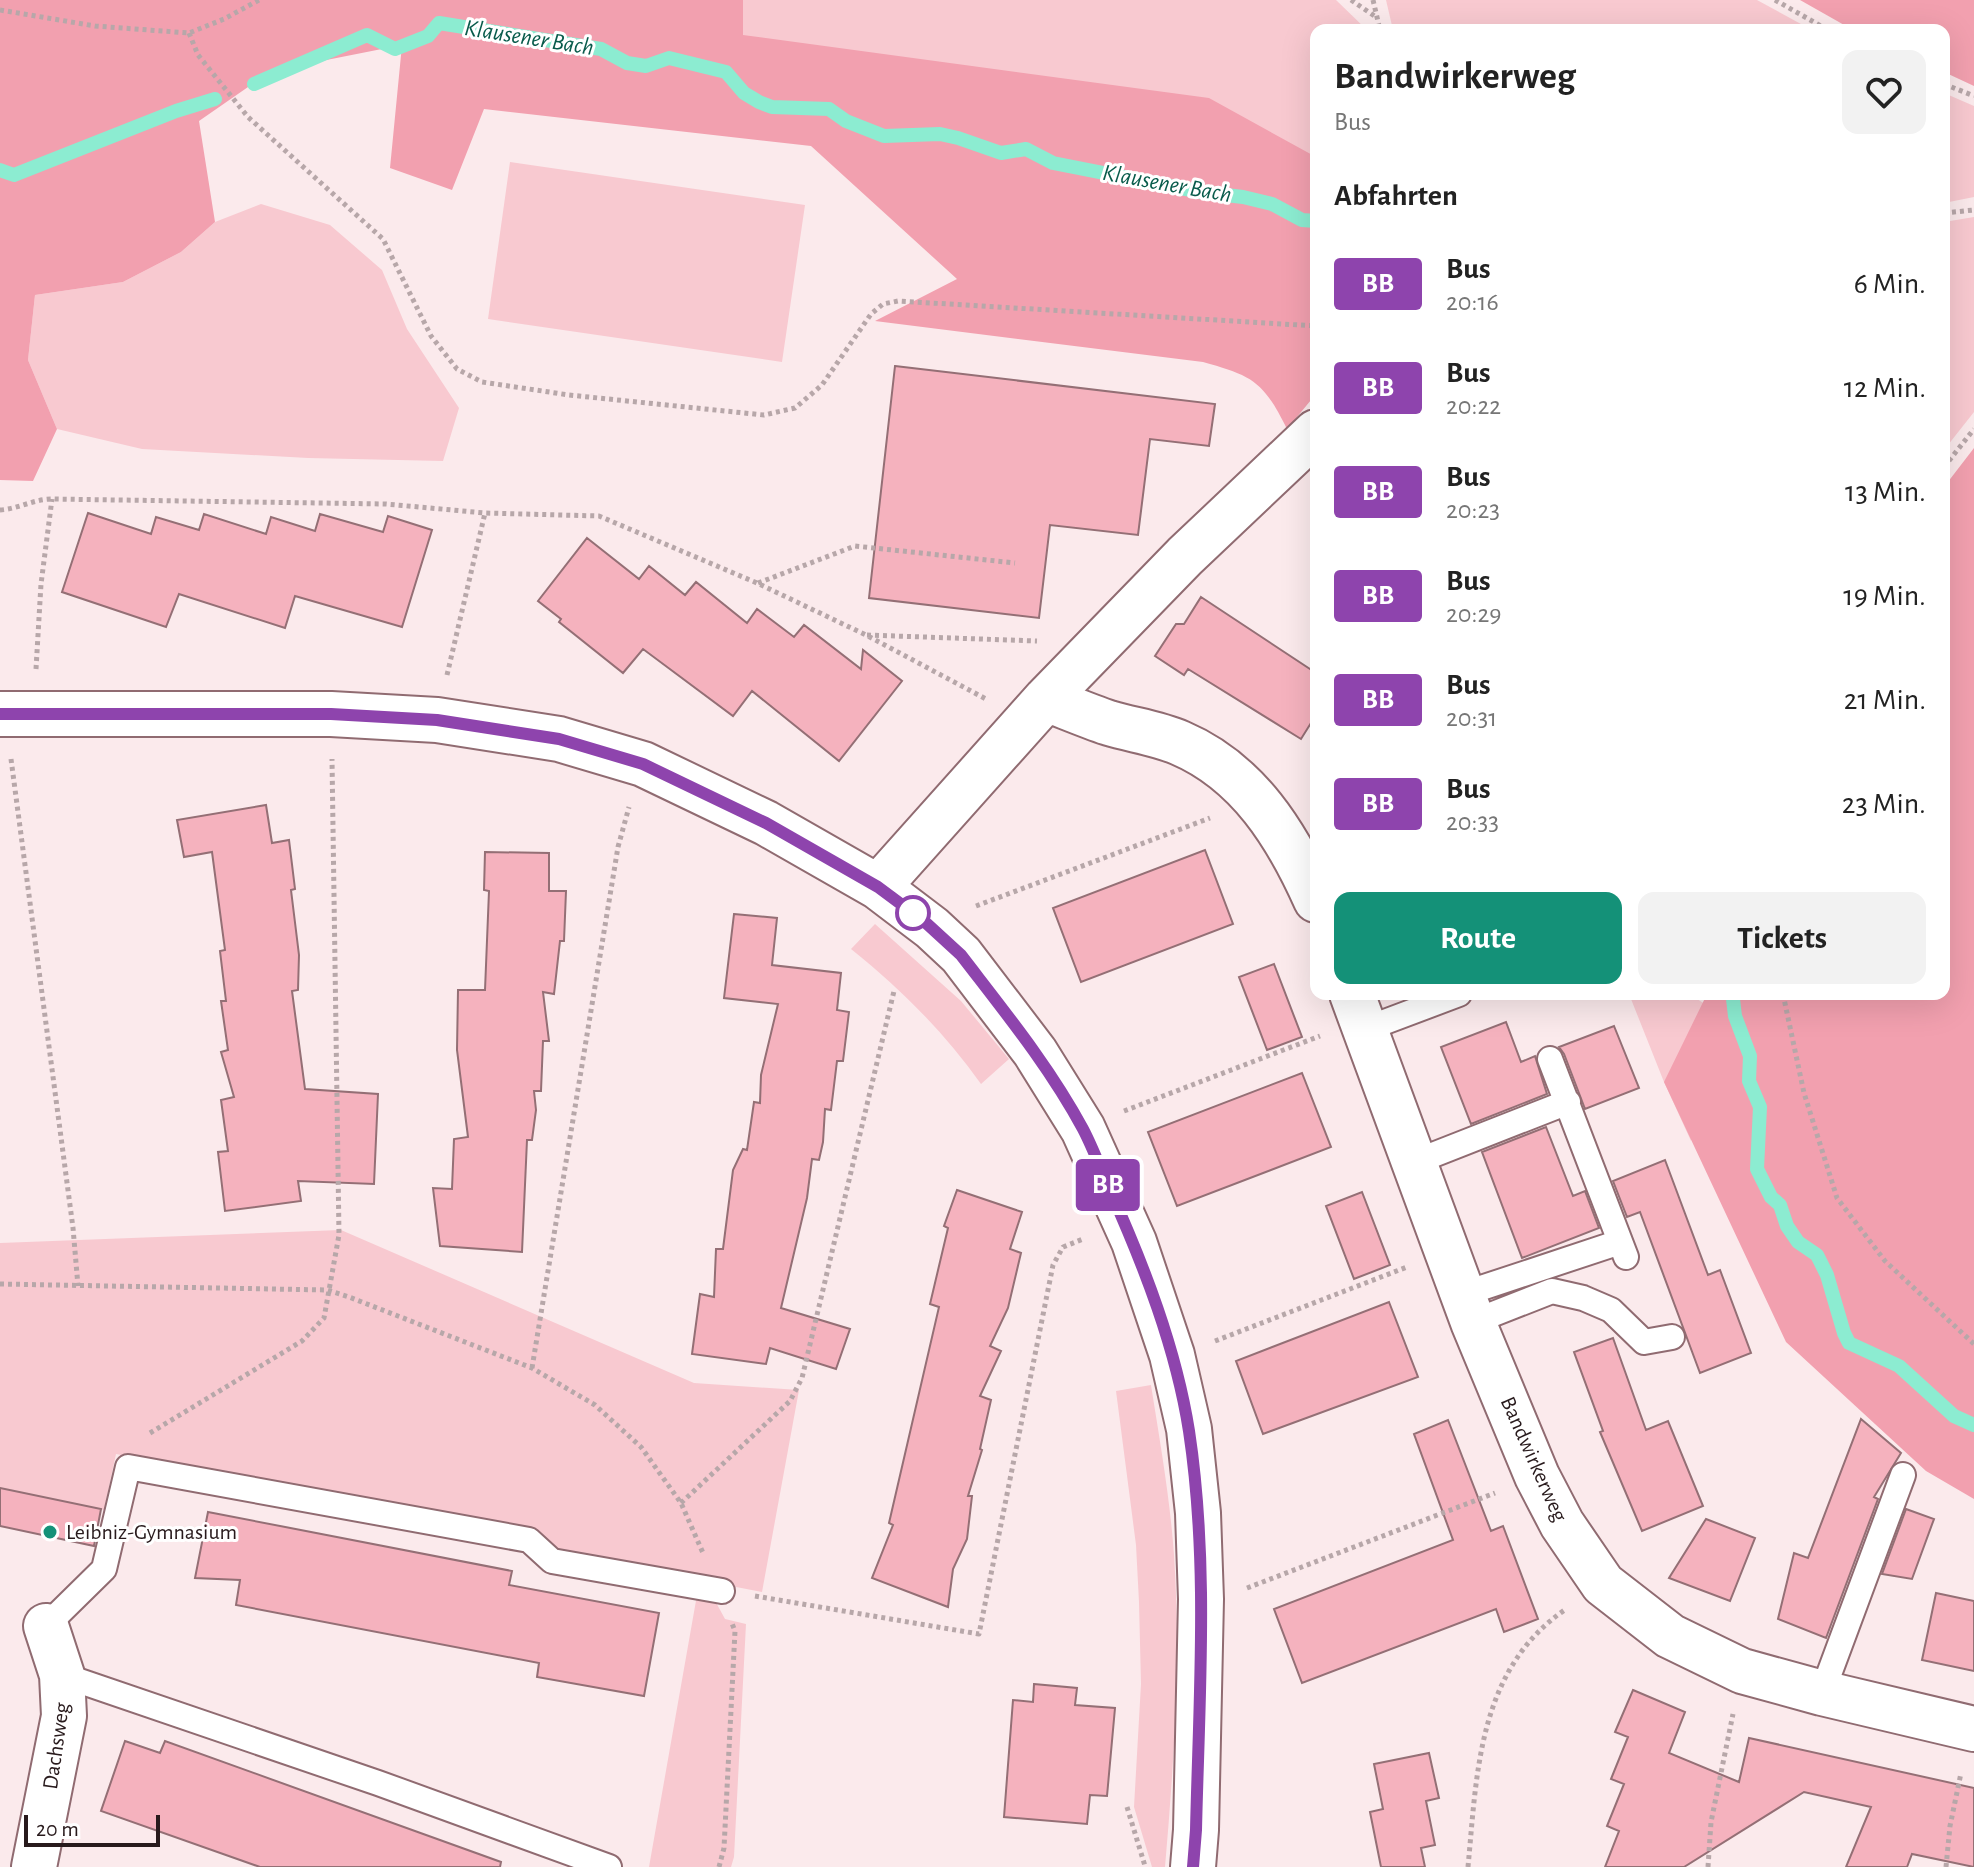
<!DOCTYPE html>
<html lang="de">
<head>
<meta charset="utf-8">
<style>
  body { margin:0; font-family:"Alegreya Sans",sans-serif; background:#f2f2f2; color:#222; height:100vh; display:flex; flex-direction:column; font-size:30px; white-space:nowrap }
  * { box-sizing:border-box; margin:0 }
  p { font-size:26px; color:#767676 }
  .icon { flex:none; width:44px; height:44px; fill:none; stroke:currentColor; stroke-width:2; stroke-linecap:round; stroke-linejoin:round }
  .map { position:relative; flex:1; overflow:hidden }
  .panel { position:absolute; left:1310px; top:24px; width:640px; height:976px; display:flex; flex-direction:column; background:#fff; border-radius:16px; box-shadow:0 8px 32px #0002 }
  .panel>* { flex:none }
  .badge { padding:0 16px; border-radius:6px; font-size:28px; line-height:52px }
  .scale { position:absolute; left:24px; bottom:20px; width:136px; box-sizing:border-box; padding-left:8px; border:4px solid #281a1c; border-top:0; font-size:22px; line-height:28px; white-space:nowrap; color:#281a1c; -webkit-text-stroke:6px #fff; paint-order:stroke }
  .map>.badge { position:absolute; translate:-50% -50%; box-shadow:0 0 0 4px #fff }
  h2 { padding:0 24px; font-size:30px; line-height:72px }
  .round { display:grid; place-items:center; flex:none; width:84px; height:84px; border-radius:16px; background:#f2f2f2 }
  .head { display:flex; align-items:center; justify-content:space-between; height:136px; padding:0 24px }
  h1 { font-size:38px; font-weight:600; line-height:60px }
  .cta { display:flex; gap:16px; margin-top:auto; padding:16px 24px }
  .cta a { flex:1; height:92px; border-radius:16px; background:#149178; color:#fff; font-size:32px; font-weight:600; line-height:92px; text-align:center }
  .cta a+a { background:#f2f2f2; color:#222 }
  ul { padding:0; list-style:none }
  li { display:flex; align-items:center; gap:24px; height:104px; padding:0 24px }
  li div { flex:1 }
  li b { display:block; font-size:30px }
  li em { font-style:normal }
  li .badge { min-width:88px; font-weight:700; text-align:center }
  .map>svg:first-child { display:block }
</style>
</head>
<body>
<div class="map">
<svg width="1974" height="1867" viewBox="0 0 1974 1867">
  <rect width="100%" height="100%" fill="#fbeaec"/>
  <path fill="#f8c9d0" d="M698,0H1336L1367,30H1316V207L802,91Z
    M1386,0H1757L1812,30H1393Z
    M1944,93L1974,106V197L1944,203Z
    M510,162L805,205L782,362L488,319Z
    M261,204L330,225L382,270L407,329L459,408L443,461L308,458L142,449L57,429L28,360L35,295L123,282L181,252L215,222Z
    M1974,217V412L1944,450V222Z
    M875,924L961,1001L1009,1059L981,1084C944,1032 901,989 851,949Z
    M1629,994H1689L1705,1004L1691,1141L1664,1082Z
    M341,1230L694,1383L799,1390L762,1592L555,1552L530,1533L116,1454L104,1510L0,1488V1243Z
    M1151,1385C1160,1442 1170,1498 1174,1555C1181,1659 1174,1763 1165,1867H1152L1134,1807L1141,1684L1139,1602L1136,1545L1116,1391Z
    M697,1595L713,1597L725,1619L746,1624L734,1857L731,1867H649Z"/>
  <path fill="#f2a0af" d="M0,0H743V35L1209,98L1316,157V394L1287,429C1263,381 1253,376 1203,362L875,321L957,279L811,146L484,109L452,190L390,168L402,45L271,71L199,121L215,222L181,252L123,282L35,295L28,360L57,429L33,481L0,480Z
    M1800,0H1974V86L1944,72V30H1853Z
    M1974,448V1499L1926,1471L1786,1342L1664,1082L1707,994H1944V487Z"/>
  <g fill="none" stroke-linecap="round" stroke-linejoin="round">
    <path stroke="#8cecd1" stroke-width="14" d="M254,84L367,35L395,49L428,36L439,23L601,49L627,63L646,66L669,58L726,72L744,93L759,102L772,107L829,109L846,121L884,136L940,134L958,138L1001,153L1026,149L1053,163L1200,192L1243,197L1272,204L1302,220L1316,221
      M0,170L14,175L176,111L215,99
      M1733,999L1735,1016L1750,1056L1749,1081L1760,1107L1757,1169L1771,1197L1780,1205L1787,1226L1798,1242L1817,1255L1827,1275L1844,1333L1849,1343L1899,1366L1954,1416L1974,1425"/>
  </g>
  <path fill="#f5b2be" stroke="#946f75" stroke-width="2" d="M895,366L1215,404L1209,446L1150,439L1138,535L1050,525L1039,618L869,598Z
    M88,513L151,534L156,517L199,530L204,514L266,534L271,517L315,531L320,514L383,532L388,516L432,530L402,627L295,596L285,628L179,594L166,627L62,592Z
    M587,538L639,579L649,566L685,595L696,582L747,623L757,609L794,637L804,625L861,669L863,650L902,681L839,761L752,691L733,716L643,649L623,673L559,622L561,619L538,601Z
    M1201,597L1316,673V715L1301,739L1188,669L1184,675L1155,656L1176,624H1184Z
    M266,805L272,843L289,840L295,889L291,890L299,955L298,990L292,991L305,1089L378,1094L374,1184L298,1181L301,1201L225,1211L218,1152L228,1151L221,1100L234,1097L221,1052L228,1050L221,1001H226L220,951L225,950L212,852L184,857L177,820Z
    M1205,850L1233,924L1081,982L1053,908Z
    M485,852L549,853V891H566L564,941H560L554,994L543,992L549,1041H543L541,1091H534L536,1110L532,1140H527L522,1252L440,1246L433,1188L452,1189L454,1139L468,1137L457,1050L458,990H485L489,891L484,890Z
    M734,914L777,918L772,965L841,973L837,1010L849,1012L843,1061H837L831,1110L825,1109L823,1142L819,1160L812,1159L807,1198L781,1308L850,1329L836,1369L770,1348L766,1364L692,1354L700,1294L714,1297L716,1249H723L733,1170L743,1149L747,1150L754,1102L760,1103L761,1075L778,1004L724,998Z
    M1274,964L1302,1037L1267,1050L1239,977Z
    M1506,1022L1521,1062L1535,1056L1547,1094L1471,1124L1441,1047Z
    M1614,1026L1639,1088L1585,1109L1564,1054L1559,1047Z
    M1302,1073L1331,1147L1177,1206L1148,1132Z
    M1546,1127L1573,1196L1585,1191L1599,1228L1522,1258L1482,1152Z
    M1665,1160L1708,1275L1720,1270L1751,1353L1700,1373L1640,1212L1627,1217L1613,1181Z
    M957,1190L1022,1212L1010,1249L1021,1253L1008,1308L990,1346L1001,1351L980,1396L991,1400L980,1449L982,1450L968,1496H972L967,1539L953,1569L948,1607L872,1578L893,1525L889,1523L939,1307L930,1304L948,1228L944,1226Z
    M1362,1192L1390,1265L1354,1279L1326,1206Z
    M1389,1302L1418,1377L1263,1434L1236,1361Z
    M1613,1338L1646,1430L1668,1421L1703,1506L1642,1531L1600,1432L1603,1431L1574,1352Z
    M1861,1419L1901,1453L1874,1497L1878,1499L1826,1638L1778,1619L1794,1553L1808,1558Z
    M1448,1420L1491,1531L1503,1526L1538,1619L1504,1632L1496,1609L1302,1683L1274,1609L1453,1540L1414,1434Z
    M0,1488L101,1509L94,1546L0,1526Z
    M1906,1509L1934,1519L1912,1579L1882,1574Z
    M208,1512L512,1571L509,1585L659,1613L644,1696L537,1677L539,1663L236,1605L240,1580L195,1578Z
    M1706,1519L1755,1538L1730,1601L1669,1578Z
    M1936,1593L1974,1601V1671L1922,1660Z
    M1034,1684L1077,1688L1075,1705L1115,1708L1107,1796L1090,1795L1087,1824L1004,1817L1013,1700L1033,1702Z
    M1633,1690L1685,1712L1669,1753L1739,1782L1749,1738L1974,1788V1867L1912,1854L1907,1867H1846L1871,1807L1804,1792L1684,1867H1605L1619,1831L1607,1826L1624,1784L1611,1779L1628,1737L1615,1732Z
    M125,1741L160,1753L165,1741L501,1862L500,1867H260L101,1811Z
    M1429,1753L1439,1798L1426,1801L1435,1845L1421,1848L1425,1867H1381L1370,1812L1383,1809L1374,1764Z"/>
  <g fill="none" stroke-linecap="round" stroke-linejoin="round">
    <g stroke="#906b71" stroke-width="28">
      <path id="lane" d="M1366,1029L1459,994
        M1550,1059L1626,1257
        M1415,1162L1568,1102
        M1463,1294L1620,1242
        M1473,1322L1552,1291L1583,1298L1611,1310L1644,1342L1672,1337
        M46,1626L104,1569L128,1467L529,1540L552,1561L722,1591
        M62,1675L378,1783L609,1867
        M1822,1693L1903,1475"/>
    </g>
    <g stroke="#906b71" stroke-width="48">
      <path id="street" d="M1046,699C1067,707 1088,716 1109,723C1132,730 1157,733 1180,743C1248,772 1287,835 1316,900
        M0,714H331L437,720L559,739L643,764L766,823L878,887L932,928L961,955L1035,1052L1083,1129L1134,1242L1172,1355L1189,1429L1198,1513L1201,1599L1196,1830L1193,1867
        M878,887L1046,699L1185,556L1316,432
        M1352,994L1473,1322L1537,1476L1562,1524L1603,1584L1670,1636L1742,1671L1822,1693L1974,1729
        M34,1867L64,1716L62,1675L46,1626"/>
    </g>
    <path stroke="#b7a7a9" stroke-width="5" stroke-dasharray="4 4" stroke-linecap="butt" d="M1351,0L1376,17
      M1373,0L1380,30
      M1775,0L1828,30
      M0,10L95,26L189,33L224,19L259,0
      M189,33L198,55L248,117L383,239L431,336L457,369L482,382L569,395L764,415L795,408L822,385L871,314L883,304L898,301L1316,326
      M1944,84L1974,96
      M1944,213L1974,210
      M1944,467L1974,429
      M0,510C18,509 34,499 52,499L386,504L485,513L599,516L757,583L866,635L986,699
      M758,583L855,546L1015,563
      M867,635L1037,641
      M36,669L41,584L52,499
      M447,675L485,513
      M11,759L73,1228L78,1286
      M976,906L1210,818
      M1783,994L1804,1093L1837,1198L1885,1261L1974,1344
      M1124,1111L1320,1036
      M0,1284L327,1290L349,1297L532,1368L595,1405L641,1447L681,1503L703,1553
      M1215,1341L1407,1267
      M532,1368L618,847L629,807
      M150,1433L302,1341L324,1318L339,1235L332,759
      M681,1503L790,1401L802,1378L894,991
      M1247,1588L1495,1493
      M755,1596L979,1634L1053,1265L1063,1247L1083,1239
      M1127,1807L1145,1866
      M719,1867L724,1848L735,1631L731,1621
      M1468,1867C1477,1772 1478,1669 1566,1609
      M1708,1867L1711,1822L1733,1714
      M1946,1867L1950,1826L1961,1773"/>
    <use href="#lane" stroke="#fff" stroke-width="24"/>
    <use href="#street" stroke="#fff" stroke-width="44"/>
  </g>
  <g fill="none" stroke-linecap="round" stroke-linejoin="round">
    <g stroke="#fff" stroke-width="18">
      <path id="line" d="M0,714H331L437,720L559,739L643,764L766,823L878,887L925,922L961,955C1004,1011 1049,1066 1083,1129C1093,1148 1101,1170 1110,1190C1144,1266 1176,1348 1189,1431C1209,1563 1199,1698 1196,1830L1193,1867"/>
    </g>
    <use href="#line" stroke="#8e44ad" stroke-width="12"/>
  </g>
  <circle fill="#fff" stroke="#8e44ad" stroke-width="4" cx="913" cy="913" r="16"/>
  <circle fill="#149178" stroke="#fff" stroke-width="3" cx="50" cy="1532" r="8"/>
  <g text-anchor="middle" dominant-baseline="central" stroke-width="6" stroke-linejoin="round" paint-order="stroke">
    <g font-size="22" fill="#281a1c" stroke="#fff">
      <text transform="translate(1534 1459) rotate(66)">Bandwirkerweg</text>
      <text transform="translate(56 1746) rotate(-82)">Dachsweg</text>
    </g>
    <g font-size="22" fill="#281a1c" stroke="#fff" text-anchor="start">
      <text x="66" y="1532">Leibniz-Gymnasium</text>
    </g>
    <g font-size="24" font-style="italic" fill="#085b4b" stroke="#fff">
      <text transform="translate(529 38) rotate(9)">Klausener Bach</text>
      <text transform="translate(1167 184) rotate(10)">Klausener Bach</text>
    </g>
  </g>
</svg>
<div class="scale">20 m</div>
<b class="badge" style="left:1108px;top:1185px;background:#8e44ad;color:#fff">BB</b>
<section class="panel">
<div class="head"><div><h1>Bandwirkerweg</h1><p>Bus</p></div><a class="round"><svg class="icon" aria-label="heart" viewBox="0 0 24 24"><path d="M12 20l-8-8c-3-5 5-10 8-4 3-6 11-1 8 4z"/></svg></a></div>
<h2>Abfahrten</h2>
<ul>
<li><span class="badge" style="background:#8e44ad;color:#fff">BB</span><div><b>Bus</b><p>20:16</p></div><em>6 Min.</em></li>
<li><span class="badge" style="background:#8e44ad;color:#fff">BB</span><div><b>Bus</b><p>20:22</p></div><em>12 Min.</em></li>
<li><span class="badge" style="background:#8e44ad;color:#fff">BB</span><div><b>Bus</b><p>20:23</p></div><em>13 Min.</em></li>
<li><span class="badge" style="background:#8e44ad;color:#fff">BB</span><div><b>Bus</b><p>20:29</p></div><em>19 Min.</em></li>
<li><span class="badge" style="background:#8e44ad;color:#fff">BB</span><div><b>Bus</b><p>20:31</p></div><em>21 Min.</em></li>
<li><span class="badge" style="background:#8e44ad;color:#fff">BB</span><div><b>Bus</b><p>20:33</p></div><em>23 Min.</em></li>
</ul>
<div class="cta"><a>Route</a><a>Tickets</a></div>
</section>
</div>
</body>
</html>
